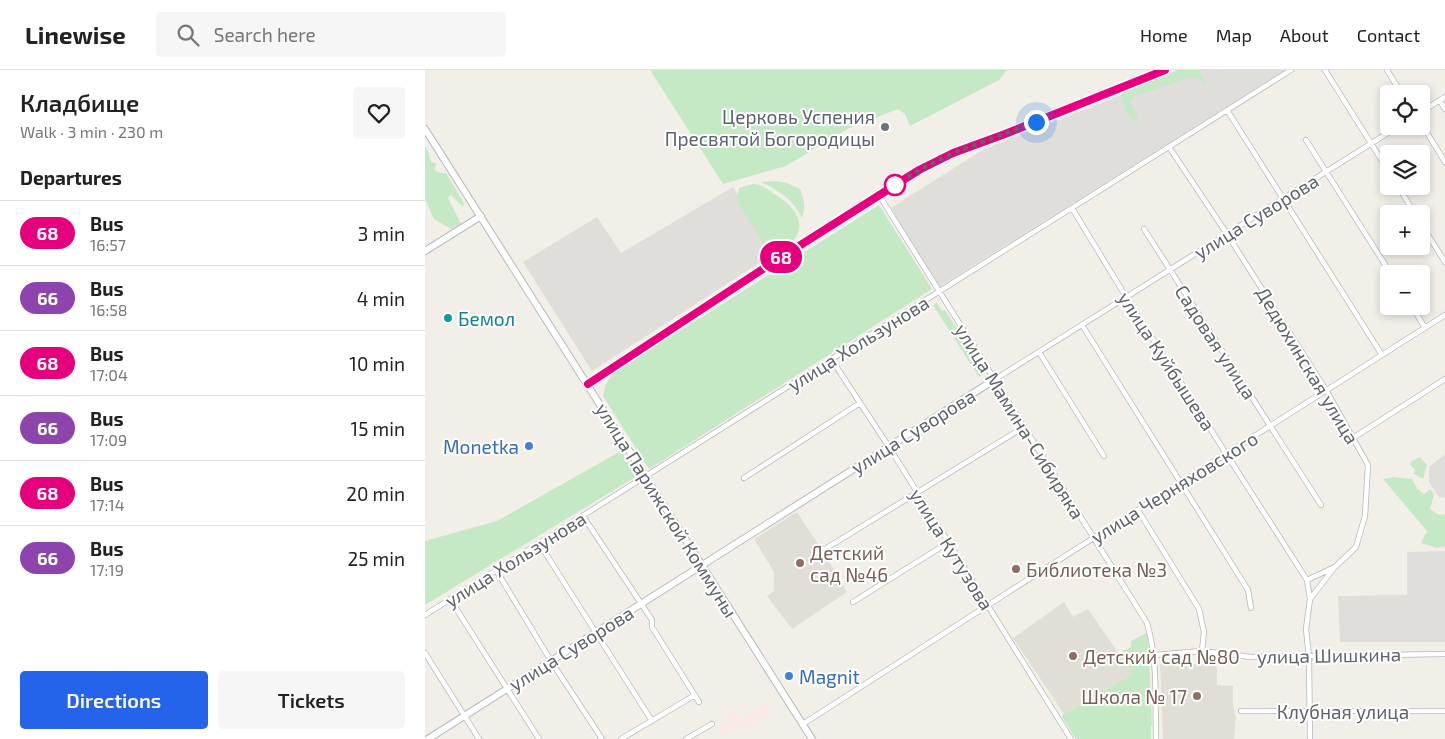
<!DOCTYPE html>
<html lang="en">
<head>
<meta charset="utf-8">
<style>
  body { margin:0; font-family:"Exo 2",sans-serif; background:#f6f6f6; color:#222; height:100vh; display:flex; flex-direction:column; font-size:19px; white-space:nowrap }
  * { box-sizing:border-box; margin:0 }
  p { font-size:16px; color:#767676 }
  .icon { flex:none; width:28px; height:28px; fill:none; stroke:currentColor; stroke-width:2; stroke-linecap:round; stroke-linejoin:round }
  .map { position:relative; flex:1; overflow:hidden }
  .sheet { display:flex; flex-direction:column; background:#fff; width:425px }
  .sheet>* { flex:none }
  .badge { padding:0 10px; border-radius:16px; font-size:18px; line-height:32px }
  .buttons { position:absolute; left:955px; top:15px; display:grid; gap:10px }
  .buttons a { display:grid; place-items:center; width:50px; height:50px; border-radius:5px; background:#fff; box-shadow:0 2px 8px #0003; font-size:25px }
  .you { position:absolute; width:25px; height:25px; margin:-12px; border:4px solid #fff; border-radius:50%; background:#1a73e8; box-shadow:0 0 0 8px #1a73e833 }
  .map>.badge { position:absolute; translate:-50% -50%; box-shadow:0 0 0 2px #fff }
  h2 { padding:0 20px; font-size:19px; line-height:45px }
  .round { display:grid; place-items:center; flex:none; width:52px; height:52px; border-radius:5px; background:#f6f6f6 }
  .overview { display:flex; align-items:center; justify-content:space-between; height:85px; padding:0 20px }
  h1 { font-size:24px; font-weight:600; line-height:38px }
  .action { display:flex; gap:10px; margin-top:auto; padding:10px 20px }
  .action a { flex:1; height:58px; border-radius:5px; background:#2563eb; color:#fff; font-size:20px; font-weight:600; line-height:58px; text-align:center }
  .action a+a { background:#f6f6f6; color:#222 }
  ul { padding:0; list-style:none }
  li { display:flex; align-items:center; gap:15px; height:65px; padding:0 20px; border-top:1px solid #e0e0e0 }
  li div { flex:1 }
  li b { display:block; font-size:19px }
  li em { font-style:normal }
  li .badge { min-width:55px; font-weight:700; text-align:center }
  header { display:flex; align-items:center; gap:30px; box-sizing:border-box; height:70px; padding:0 25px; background:#fff; border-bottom:1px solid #e0e0e0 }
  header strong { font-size:24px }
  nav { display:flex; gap:28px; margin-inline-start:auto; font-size:18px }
  .search { width:350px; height:45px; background:#f6f6f6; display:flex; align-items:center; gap:12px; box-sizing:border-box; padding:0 18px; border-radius:5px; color:#767676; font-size:19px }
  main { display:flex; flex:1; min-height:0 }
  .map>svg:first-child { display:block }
</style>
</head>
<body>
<header>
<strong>Linewise</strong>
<div class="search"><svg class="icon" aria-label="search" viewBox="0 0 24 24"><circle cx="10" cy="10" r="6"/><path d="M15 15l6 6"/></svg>Search here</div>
<nav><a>Home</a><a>Map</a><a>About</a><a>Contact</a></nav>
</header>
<main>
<section class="sheet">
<div class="overview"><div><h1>Кладбище</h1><p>Walk · 3 min · 230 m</p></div><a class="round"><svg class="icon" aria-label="heart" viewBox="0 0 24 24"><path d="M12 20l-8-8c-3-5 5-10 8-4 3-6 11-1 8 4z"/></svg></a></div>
<h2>Departures</h2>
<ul>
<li><span class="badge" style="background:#e6007e;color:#fff">68</span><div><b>Bus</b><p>16:57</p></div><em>3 min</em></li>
<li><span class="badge" style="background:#8e44ad;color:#fff">66</span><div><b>Bus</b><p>16:58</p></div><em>4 min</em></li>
<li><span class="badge" style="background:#e6007e;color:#fff">68</span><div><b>Bus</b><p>17:04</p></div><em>10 min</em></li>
<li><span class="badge" style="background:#8e44ad;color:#fff">66</span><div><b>Bus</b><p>17:09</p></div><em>15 min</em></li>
<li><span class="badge" style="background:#e6007e;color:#fff">68</span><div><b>Bus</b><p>17:14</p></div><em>20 min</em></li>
<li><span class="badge" style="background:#8e44ad;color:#fff">66</span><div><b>Bus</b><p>17:19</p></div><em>25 min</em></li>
</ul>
<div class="action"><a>Directions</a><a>Tickets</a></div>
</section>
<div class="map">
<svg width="1020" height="669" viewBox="0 0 1020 669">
  <rect width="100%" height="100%" fill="#f1efe8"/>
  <path fill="#e0deda" d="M753,0H861L514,217L466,138L559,79L696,25L700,21Z
    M308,117L350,183L167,301L98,192L172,147L196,183Z
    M1020,384V428L1014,427L1004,412V397Z
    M1020,481V572H915L913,526L982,525V482Z"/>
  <path fill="#e1ded6" d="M372,442L400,485L422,522L367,559L342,526L349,521V502L329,469Z
    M639,532L648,547L663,539L708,604L639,644L588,568Z
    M735,594H792V615L808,616V636L811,646L809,669H738Z"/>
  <path fill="#fce8e6" d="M342,633L347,642L316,661L312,656L298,666L292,658L304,650L299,643L307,638L316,650Z"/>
  <path fill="#c5e8c5" d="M225,0H582L574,10L485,56L480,44L473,39L424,58L361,96L298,114Z
    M753,0H774L780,11L778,14L776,10L766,7L709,27L705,32L714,48L708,50L703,45L696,25L700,21Z
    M0,77L3,81L6,92L11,94L9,100L15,103H21L39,133L38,137L26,125L23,128L36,154L26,159L9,149L0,129Z
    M350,111L362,113L375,119C379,129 381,137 377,148C369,130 353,120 336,112Z
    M328,114C336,114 343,120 349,124C365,133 384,151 369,170C364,177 353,182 347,186L312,131L314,118Z
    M454,135L507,219L224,399L178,326L180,316L188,303Z
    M512,233L517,241L520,240L560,303L554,307L508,235Z
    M196,381L212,406L0,535V471L72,451Z
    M995,387L1002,395L998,409L989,404L990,400L985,394L987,391Z
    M968,407L987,409L992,418L999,424L1005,419L1009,424L1005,439L1014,445L1020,444V476L1012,478L996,473L1002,461L958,409Z
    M722,563L724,583L727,655L726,656V669H651L637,647L639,644L708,604L694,583L706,577V571Z"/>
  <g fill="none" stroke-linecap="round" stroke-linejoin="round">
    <g stroke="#b5b8bc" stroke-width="6">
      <path id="street" d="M900,0L964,102
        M962,0L977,24
        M1015,31L1020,39
        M802,40L957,285
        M996,42L1020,27
        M996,53L1020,92
        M881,70L966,204
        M744,77L802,164L901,320L943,395L940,446L931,477L910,497L882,510
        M973,116L990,144
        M454,125L722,553C733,590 730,631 731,669
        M647,138L701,227L882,510L885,529L881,559L884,587L885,669
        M996,154L1020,192
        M719,159L896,435
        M987,236L1000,258
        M657,255L823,520L826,538
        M614,282L679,386
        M407,290L464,377L646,669
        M569,310L974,56
        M928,368L1020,309
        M319,408L435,333
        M713,440L774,539L779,562L777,581
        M158,446L227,550V557L274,632
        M114,473L227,651
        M400,479L599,357
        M71,500L126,591L177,669
        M25,529L114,669
        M885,529L909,498
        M428,532L524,472
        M0,545L866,0
        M0,583L54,669
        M729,585L777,581L826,587L1020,584
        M816,641H1020
        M378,654L585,521L1020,245
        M196,669L270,625
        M261,669L287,654"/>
    </g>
    <g stroke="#b6babf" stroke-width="8">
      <path id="secondary" d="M0,59L387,669
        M0,181L56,146
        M163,314L344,195L494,100L527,83L581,64L740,0
        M3,669L569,310"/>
    </g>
    <use href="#street" stroke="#fff" stroke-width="4.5"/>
    <use href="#secondary" stroke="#fff" stroke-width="6"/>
  </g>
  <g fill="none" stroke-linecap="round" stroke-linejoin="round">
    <g stroke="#fff" stroke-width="11">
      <path id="line" d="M163,314L344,195L494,100L528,83L580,64L740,0"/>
    </g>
    <use href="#line" stroke="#e6007e" stroke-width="8"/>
    <path stroke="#5f6368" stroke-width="5" stroke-dasharray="0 9" d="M470,115L466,118L494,100L528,83L611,52"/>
  </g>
  <circle fill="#6b7280" stroke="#fff" stroke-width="2" cx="460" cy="57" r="5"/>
  <circle fill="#fff" stroke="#e6007e" stroke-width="2.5" cx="470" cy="115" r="10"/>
  <circle fill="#0f9aa8" stroke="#fff" stroke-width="2" cx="23" cy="248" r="5"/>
  <g fill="#3f7fe0" stroke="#fff" stroke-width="2">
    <circle cx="104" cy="376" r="5"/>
    <circle cx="364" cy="606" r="5"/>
  </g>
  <g fill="#8d6e63" stroke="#fff" stroke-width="2">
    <circle cx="375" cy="493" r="5"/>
    <circle cx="591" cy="499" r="5"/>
    <circle cx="648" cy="586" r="5"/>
    <circle cx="772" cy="626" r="5"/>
  </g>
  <g text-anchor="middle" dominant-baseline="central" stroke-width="4" stroke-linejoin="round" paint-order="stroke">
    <g font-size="19" fill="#5b616d" stroke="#fff" text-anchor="end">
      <text x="450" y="46">Церковь Успения<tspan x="450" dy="22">Пресвятой Богородицы</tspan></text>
    </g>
    <g font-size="19" fill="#5f6368" stroke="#fff">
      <text transform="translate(831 146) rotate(-32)">улица Суворова</text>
      <text transform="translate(791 272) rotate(57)">Садовая улица</text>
      <text transform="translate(433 273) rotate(-32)">улица Хользунова</text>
      <text transform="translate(742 291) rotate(57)">улица Куйбышева</text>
      <text transform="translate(883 295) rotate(59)">Дедюхинская улица</text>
      <text transform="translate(595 351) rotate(58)">улица Мамина-Сибиряка</text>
      <text transform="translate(488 361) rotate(-32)">улица Суворова</text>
      <text transform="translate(749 417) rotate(-32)">улица Черняховского</text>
      <text transform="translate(242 440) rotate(58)">улица Парижской Коммуны</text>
      <text transform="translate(527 479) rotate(58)">улица Кутузова</text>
      <text transform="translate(90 489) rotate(-32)">улица Хользунова</text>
      <text transform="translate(146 578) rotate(-32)">улица Суворова</text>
      <text transform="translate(904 585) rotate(-1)">улица Шишкина</text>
      <text x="918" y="641">Клубная улица</text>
    </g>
    <g font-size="19" fill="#0d838f" stroke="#fff" text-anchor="start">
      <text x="33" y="248">Бемол</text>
    </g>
    <g font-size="19" fill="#366cbe" stroke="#fff" text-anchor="end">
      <text x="94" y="376">Monetka</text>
      <text x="374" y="606" text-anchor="start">Magnit</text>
    </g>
    <g font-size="19" fill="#785e54" stroke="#fff" text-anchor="start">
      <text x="385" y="482">Детский<tspan x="385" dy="22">сад №46</tspan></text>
      <text x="601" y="499">Библиотека №3</text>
      <text x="658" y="586">Детский сад №80</text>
      <text x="762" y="626" text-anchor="end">Школа № 17</text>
    </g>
  </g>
</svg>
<div class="buttons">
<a><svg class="icon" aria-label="locate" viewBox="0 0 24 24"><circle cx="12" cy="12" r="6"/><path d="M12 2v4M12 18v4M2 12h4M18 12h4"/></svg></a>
<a><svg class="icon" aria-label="layers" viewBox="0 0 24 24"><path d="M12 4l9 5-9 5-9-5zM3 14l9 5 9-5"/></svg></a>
<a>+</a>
<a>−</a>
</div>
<div class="you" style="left:611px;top:52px"></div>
<b class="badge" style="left:356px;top:187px;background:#e6007e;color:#fff">68</b>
</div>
</main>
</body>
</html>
